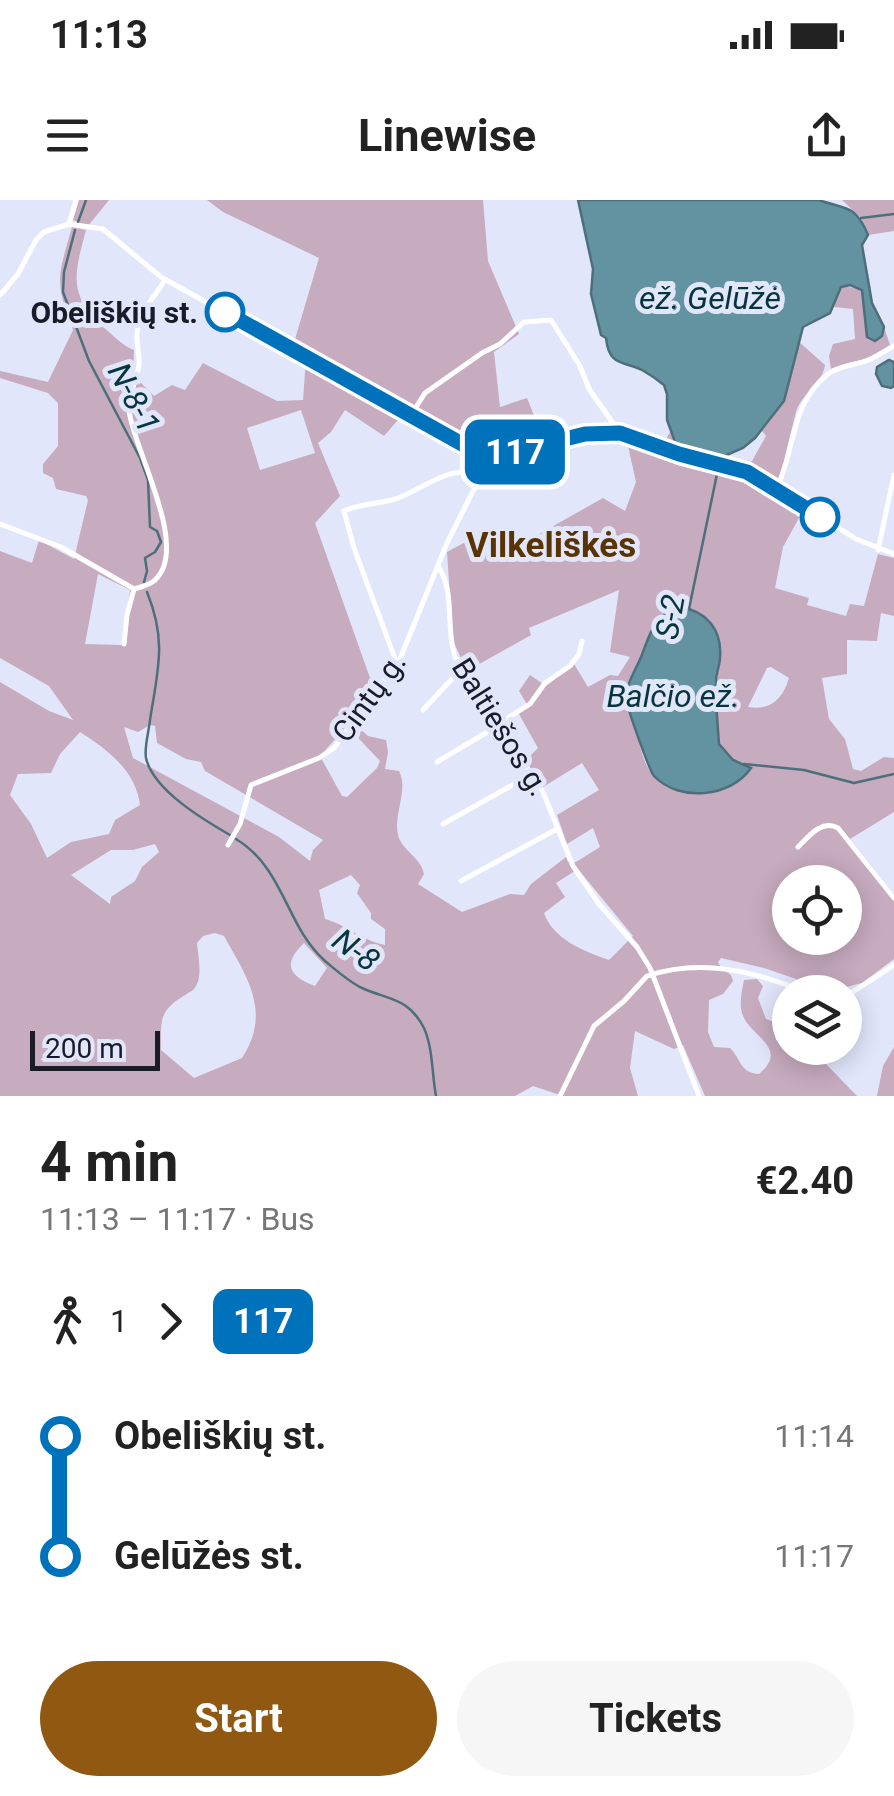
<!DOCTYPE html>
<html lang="en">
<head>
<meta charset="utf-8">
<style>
  body { margin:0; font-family:Roboto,sans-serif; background:#f6f6f6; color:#222; height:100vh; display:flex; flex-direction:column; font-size:38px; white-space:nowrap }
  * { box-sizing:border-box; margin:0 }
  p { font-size:32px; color:#767676 }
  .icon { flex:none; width:55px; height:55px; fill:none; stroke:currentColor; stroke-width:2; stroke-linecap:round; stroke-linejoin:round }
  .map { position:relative; height:896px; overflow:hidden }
  .sheet { display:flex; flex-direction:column; background:#fff; flex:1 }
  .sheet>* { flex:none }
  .badge { padding:0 20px; border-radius:15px; font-size:35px; line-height:65px }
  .buttons { position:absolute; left:772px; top:665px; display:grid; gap:20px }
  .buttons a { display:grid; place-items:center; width:90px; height:90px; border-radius:50%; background:#fff; box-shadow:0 5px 25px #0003; font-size:50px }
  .scale { position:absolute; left:30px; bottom:25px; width:130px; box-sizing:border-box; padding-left:10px; border:5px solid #191b27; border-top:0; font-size:28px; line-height:35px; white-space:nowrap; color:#191b27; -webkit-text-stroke:8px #e2e6fb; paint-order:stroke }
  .map>.badge { position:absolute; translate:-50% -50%; box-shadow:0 0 0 5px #fff }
  .legs { display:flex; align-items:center; gap:15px; height:110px; padding:0 40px; font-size:32px }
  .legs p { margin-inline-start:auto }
  .headline { display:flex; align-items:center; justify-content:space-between; height:170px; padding:0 40px }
  h1 { font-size:55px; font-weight:700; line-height:75px }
  .cta { display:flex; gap:20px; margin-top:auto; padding:20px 40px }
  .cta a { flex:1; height:115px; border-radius:60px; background:#905810; color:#fff; font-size:40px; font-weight:700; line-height:115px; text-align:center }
  .cta a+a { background:#f6f6f6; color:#222 }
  ul { padding:0 40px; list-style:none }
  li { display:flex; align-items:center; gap:35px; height:120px; font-size:38px }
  li i { display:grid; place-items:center; width:15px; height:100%; margin:0 12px; background:currentColor }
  li i::after { content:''; width:25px; height:25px; margin:-12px; border:8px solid; border-radius:50%; background:#fff }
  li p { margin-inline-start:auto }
  li:first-child i { background:linear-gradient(#0000 50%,currentColor 0) }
  li:last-child i { background:linear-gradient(currentColor 50%,#0000 0) }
  .status { display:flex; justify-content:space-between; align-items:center; height:70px; padding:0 50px; background:#fff; direction:ltr }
  .status svg { height:28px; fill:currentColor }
  header { display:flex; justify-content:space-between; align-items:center; height:130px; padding:0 40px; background:#fff; font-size:45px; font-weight:700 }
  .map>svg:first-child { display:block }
</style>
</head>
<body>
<div class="status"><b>11:13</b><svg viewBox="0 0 49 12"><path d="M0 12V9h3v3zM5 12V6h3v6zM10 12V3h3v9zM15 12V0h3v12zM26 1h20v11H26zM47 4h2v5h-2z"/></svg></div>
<header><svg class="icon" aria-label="menu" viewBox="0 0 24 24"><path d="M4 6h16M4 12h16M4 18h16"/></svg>Linewise<svg class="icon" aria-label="share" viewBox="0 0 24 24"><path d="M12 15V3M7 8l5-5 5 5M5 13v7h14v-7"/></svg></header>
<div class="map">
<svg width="894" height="896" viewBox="0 0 894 896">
  <rect width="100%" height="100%" fill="#e2e6fb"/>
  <path fill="#c7abbf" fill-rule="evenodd" d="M79,0H109L88,26L73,20Z
    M207,0H483L488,61L519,134L494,152L500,207L527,198L545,243L501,252L467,245L293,146L319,58L223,12Z
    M842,0H894V31L868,35L861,18Z
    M72,27L86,30C75,72 67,93 102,126C113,135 121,145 134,150L133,175L154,196L172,185L185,190L203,163L277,201L303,200L306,159L404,213L384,236L345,210L331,232L318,243L340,296L315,323L375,492L357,512L361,517L358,527L368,536L386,540L388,552L385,569L399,571C409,590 393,614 398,635C402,651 421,657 424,674L418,684L462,712L510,694L524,695L531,684L566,657L568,662H576L600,647L593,628L567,644L557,615L599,590L582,563L543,587L525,561L538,548L519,514L528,506L519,491L530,475L546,486L574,464L588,487L610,475L618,476L630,457L610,452L619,390L529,428L531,435L467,471L453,441L447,352L495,326L509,351L603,298L625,311L636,282L628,246L630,240L660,250L670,232L675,242L712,257L752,261L766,236L762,231L784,201L798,141L825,165C822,185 801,194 796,212C789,238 784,265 776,290L804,309L783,347L775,388L809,398L807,405L846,416L850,404L864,406L878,354L894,358V416L881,413L877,441L847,440V474L822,478L829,519L845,539L853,569L861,571L884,557L894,558V612L850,639L894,694V759L862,783L831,791L764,768L721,758L718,762L722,769L731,775L733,781L723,794L709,800L708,832L714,847L730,848C742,860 740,873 759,874C791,847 748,836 742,813C739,803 742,790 744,780L757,779L763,786L758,798L766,819L774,822L776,840L796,851L800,848H824L826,864L857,896H705L683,845L674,849L635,831L630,868L638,896H563L533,886L515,896H0V482L49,511L73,520L49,486L0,458V351L32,363L39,340L74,359L88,300L86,296L56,289L53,278L43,273V264L58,246V203L48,193L0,178V171L48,182L73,130C54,80 58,77 72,27ZM301,210L315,253L260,270L247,228ZM98,374L130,390L122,445L85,444ZM656,421L720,461C714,488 717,516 719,544L733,560L746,564L693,593C681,589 664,585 655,577C635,558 634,501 631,475L637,468ZM771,467L789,478C783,499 770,511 748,507L767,468ZM150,525L155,526L157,543L186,559L201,562L205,571L323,640L313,650L310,661L279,637L133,558L124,527L138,532ZM347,526L380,561L377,568L347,597L342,596L320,556ZM80,532C107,549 136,571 140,605L115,620L109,634L71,642L47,658L31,624L10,595L18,574L51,573L60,554ZM155,644L159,652L142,667L135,681L111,697L110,704L71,675L111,650H133ZM578,669L633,736L609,760C583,751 553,739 544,713L565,697L556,683ZM351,675L360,685L357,693L371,713V719L385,729V745C363,741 347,725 325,719L319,690ZM790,682H845V738H790ZM215,733L224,736C247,777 272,812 242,858L194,878L161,850C161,821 158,811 185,795C191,791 194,791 197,784C202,773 198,755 197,743L203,736ZM304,743L327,768L315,786C289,776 282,764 304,743Z
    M844,86L862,90L864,114L882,136L884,127L890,145L870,157L831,169L829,156L833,144L855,139L853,109L834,107L836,95Z
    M894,847V896H877L883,866Z"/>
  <path fill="#6393a1" stroke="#4d6f7c" stroke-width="2.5" d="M578,0H819C847,10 855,4 868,35L862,45L872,103L884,127L882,136L875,141L867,137L862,90L850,85L841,87L830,113L803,127L784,201L755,238L743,248L720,258L693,252L675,242L667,220V194L664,185C658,180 649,174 642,170C624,161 609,167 606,138L601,135L591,94L593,69Z
    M889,160L894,162V186L891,188L882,186L876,174L877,167Z
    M680,407C706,411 722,429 720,457C720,465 716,473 716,481C716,501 717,523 719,544L733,560L751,568C731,597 680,603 654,576C649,570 629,512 627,503C624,483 637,470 643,452C651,430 656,414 680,407Z"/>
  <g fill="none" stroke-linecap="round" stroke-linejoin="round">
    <path stroke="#4d6f7c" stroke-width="2.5" d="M861,18L894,14
      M78,22L86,0
      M75,30L64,72L63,92L89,161L140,258L148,280L150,327L157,331L161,342L155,352L145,358L147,371L144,382
      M147,392C167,441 158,469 150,520C149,531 144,547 146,558C153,590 204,620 230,635
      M689,409L717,274
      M744,564L804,570L854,583L894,574
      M236,639C285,669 285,725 325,761C336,770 349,782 362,788C388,800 408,797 424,828C433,848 432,875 436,896"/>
    <path stroke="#fff" stroke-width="5" d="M69,24L76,0
      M0,95L18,74L36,40L44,32L69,24L103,29L161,77L460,244L499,254L585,234L626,235L758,277L856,339L894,354
      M411,215L425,193L482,153L500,144L524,122L551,120L580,166L589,189L620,233
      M777,288C796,247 790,204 828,174C838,166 854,165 866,161C876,157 885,151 894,146
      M0,324L61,347L134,389
      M878,350L894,275
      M438,366C456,393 445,427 455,457L543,592L573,666L599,704L637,747L650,768L699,896
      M134,389C141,387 150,385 155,380C191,347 132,247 129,210C128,194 137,180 139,165C140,155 136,144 137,134C138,114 155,96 165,80
      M124,444L127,415L134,389
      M397,464L354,348L344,311C359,304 376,304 392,300C422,292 451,259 484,278
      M423,510L462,468
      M498,524L530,504L545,483L570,466L579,454L582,441
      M437,562L499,525
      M443,624L532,574
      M228,645L240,624L251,585L319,558L334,548L400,459L447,343L474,289L495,265L499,254
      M798,647C809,636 822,619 838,628L894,698
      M461,681L557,629
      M845,797L894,765
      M560,896L594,826L624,801L647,776C701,758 754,771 805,792"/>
  </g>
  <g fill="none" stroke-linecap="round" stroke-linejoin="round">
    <g stroke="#fff" stroke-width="22">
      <path id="line-1" d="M225,112L471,249L509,253L585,234L620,233L679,254L747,272L820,317"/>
    </g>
    <use href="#line-1" stroke="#0072bc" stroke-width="15"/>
  </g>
  <g fill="#fff" stroke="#0072bc" stroke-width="5">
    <circle cx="225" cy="112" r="18"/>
    <circle cx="820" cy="317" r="18"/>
  </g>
  <g text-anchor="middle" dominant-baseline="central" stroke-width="10" stroke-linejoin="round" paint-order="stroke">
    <g font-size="30" font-weight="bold" fill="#191b27" stroke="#e2e6fb" text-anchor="end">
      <text x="198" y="112">Obeliškių st.</text>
    </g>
    <g font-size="30" fill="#191b27" stroke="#e2e6fb">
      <text transform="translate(369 497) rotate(-54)">Cintų g.</text>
      <text transform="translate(501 527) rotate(58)">Baltiešos g.</text>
    </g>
    <g font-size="32" font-style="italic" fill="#053540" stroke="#e2e6fb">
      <text x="710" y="98">ež. Gelūžė</text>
      <text transform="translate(134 198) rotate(62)">N-8-1</text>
      <text transform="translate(670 417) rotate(-80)">S-2</text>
      <text x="673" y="496">Balčio ež.</text>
      <text transform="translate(356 750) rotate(36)">N-8</text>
    </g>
    <g font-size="35" font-weight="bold" fill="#593301" stroke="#e2e6fb">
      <text x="551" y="345">Vilkeliškės</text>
    </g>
  </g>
</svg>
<div class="buttons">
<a><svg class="icon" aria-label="locate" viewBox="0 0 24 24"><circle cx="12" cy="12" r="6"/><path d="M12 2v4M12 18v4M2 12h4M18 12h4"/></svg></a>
<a><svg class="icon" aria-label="layers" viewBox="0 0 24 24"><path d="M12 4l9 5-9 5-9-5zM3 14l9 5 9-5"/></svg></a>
</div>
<div class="scale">200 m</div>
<b class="badge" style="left:515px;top:252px;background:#0072bc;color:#fff">117</b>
</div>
<section class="sheet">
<div class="headline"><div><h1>4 min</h1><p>11:13 – 11:17 · Bus</p></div><b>€2.40</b></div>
<div class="legs"><svg class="icon" aria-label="walk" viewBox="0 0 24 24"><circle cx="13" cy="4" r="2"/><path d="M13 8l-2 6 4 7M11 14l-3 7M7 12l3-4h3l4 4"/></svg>1<svg class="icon" aria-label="forward" viewBox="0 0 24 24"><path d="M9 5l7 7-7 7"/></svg><b class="badge" style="background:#0072bc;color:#fff">117</b></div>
<ul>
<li><i style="color:#0072bc"></i><b>Obeliškių st.</b><p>11:14</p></li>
<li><i style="color:#0072bc"></i><b>Gelūžės st.</b><p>11:17</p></li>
</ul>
<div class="cta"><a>Start</a><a>Tickets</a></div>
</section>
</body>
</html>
